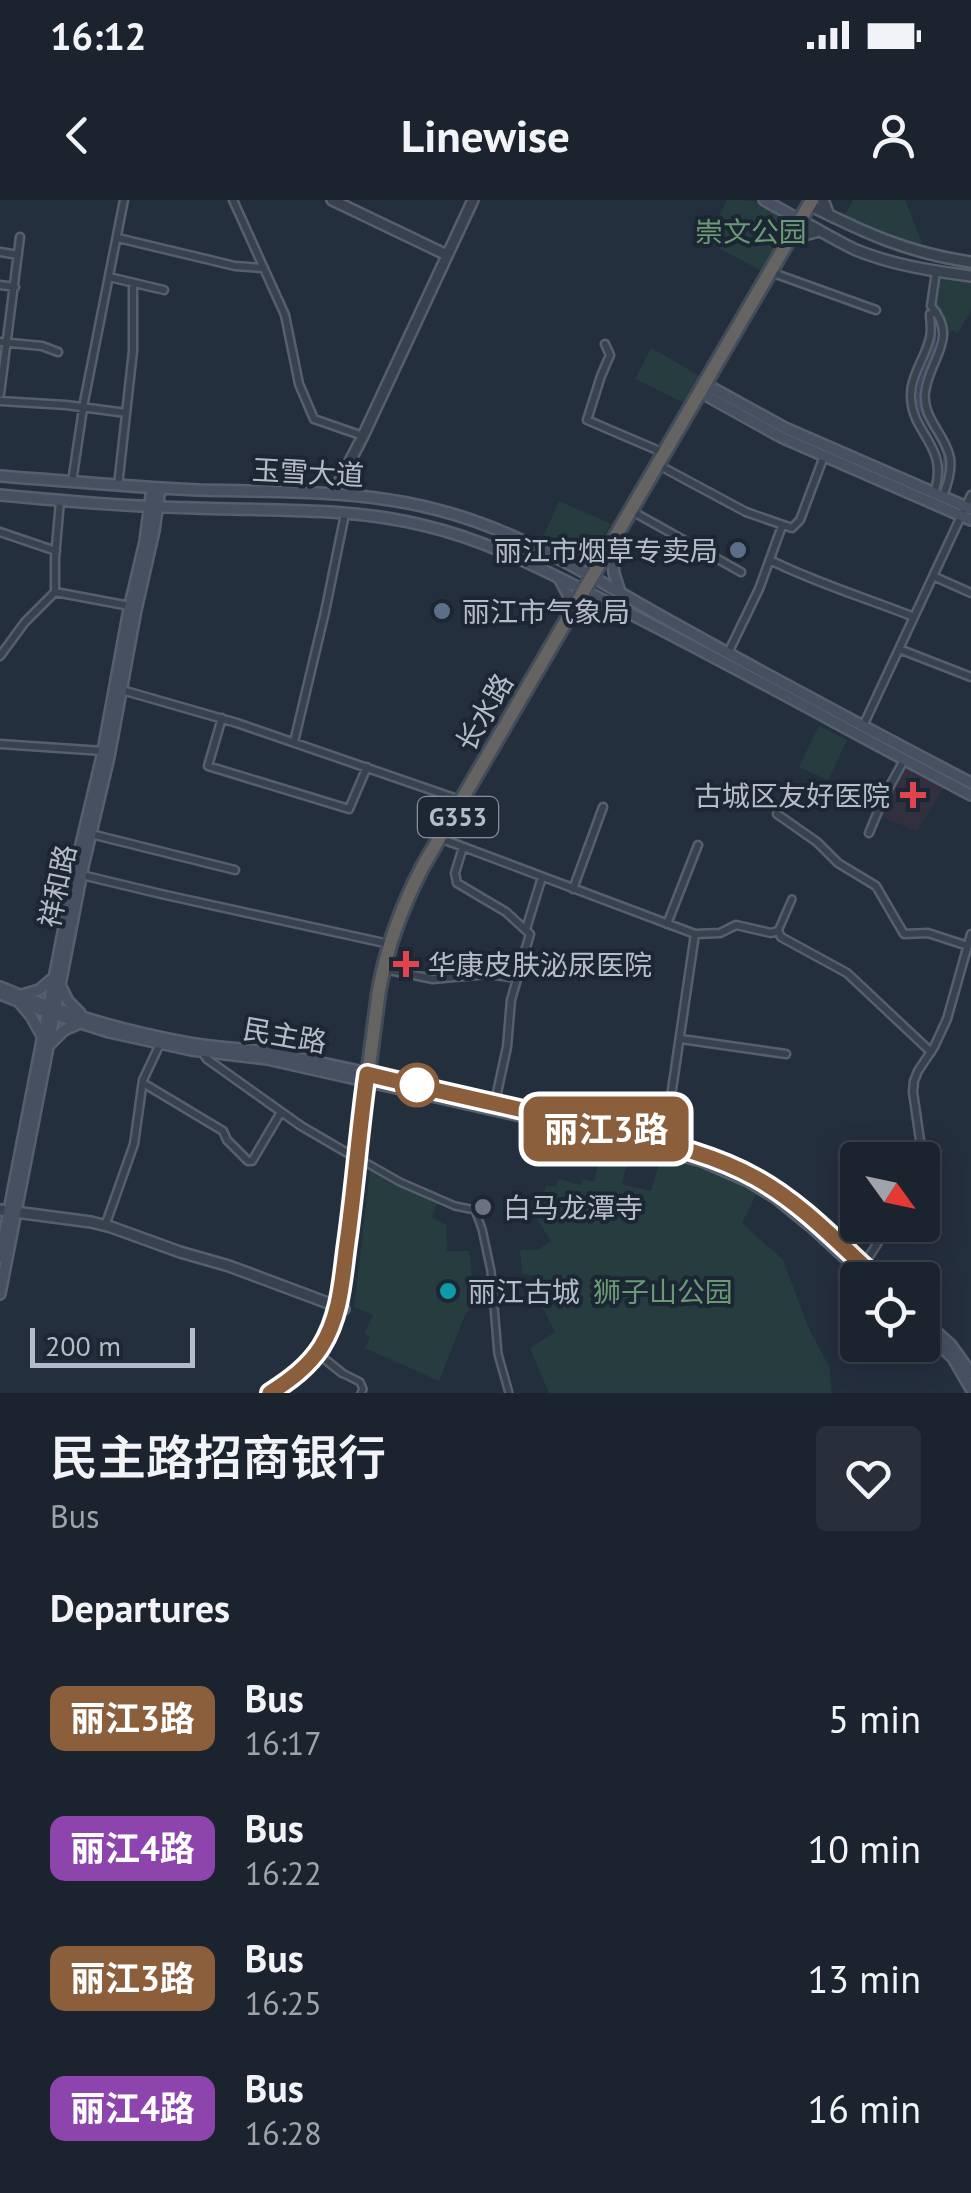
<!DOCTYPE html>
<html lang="en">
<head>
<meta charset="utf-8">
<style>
  body { margin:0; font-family:"PT Sans","Noto Sans SC",sans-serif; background:#282f3a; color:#f1f3f6; height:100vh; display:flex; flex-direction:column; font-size:38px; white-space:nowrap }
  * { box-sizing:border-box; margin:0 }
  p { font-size:32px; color:#a0a4aa }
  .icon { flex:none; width:55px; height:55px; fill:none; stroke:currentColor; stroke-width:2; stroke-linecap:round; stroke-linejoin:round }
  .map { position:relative; height:1193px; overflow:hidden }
  .side { display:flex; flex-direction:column; background:#1b232e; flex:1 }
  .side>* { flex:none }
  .badge { padding:0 20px; border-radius:15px; font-size:35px; line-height:65px }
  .needle { width:65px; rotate:123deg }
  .controls { position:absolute; left:840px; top:942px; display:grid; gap:20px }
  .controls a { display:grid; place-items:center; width:100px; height:100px; border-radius:10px; background:#1b232e; box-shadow:0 5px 25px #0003,0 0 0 2px #39404a; font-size:50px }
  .scale { position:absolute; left:30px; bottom:25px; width:165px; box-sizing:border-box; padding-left:10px; border:5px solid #b4bcc9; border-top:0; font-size:28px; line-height:35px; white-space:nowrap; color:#b4bcc9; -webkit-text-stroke:8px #1d2633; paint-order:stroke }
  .map>.badge { position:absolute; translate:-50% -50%; box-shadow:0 0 0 5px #fff }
  h2 { padding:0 50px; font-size:38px; line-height:90px }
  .round { display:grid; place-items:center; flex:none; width:105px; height:105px; border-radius:10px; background:#282f3a }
  .overview { display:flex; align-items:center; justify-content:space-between; height:170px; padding:0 50px }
  h1 { font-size:48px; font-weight:600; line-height:75px }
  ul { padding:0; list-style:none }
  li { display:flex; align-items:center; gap:30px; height:130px; padding:0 50px }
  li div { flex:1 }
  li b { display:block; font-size:38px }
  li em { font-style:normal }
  li .badge { min-width:110px; font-weight:700; text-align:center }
  .status { display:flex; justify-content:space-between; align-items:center; height:70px; padding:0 50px; background:#1b232e; direction:ltr }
  .status svg { height:28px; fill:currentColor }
  header { display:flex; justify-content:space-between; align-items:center; height:130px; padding:0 50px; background:#1b232e; font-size:45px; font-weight:600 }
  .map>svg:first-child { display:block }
</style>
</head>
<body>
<div class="status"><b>16:12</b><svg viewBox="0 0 49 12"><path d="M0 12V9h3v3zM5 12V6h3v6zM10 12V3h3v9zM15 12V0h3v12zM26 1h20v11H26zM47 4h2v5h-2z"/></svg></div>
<header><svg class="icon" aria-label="back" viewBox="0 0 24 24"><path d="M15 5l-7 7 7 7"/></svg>Linewise<svg class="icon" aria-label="person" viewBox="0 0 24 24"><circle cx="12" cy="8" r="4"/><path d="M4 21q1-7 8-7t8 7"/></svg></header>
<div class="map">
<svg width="971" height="1193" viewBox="0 0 971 1193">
  <rect width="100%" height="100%" fill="#242f3e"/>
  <path fill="#32303f" d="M904,567L943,588L917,631L879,616Z"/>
  <path fill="#263c3f" d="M727,0C754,0 777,0 785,31L762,71L707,42Z
    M853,0H905L922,43C893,42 869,29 844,16Z
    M938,75L971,80V111L958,133L952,130L946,139L944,121L933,105Z
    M651,148L700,176L684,203L635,179Z
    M559,301L611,324C587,366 582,358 541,342Z
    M819,526L847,540L828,580L799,567Z
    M601,955L627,962L622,984L651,991L659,964L670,967L674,956L715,968L758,991L742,1023L783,1060L809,1129L830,1168L831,1193H549L530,1148L555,1132L542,1107L538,1076L522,1074L520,1050H538L551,1041L537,1019L546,985L556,987L558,979L581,985L583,979L594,982Z
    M370,971L438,1001L432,1017L446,1025L447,1051H469L473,1089L469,1090L471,1108L465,1115L439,1181L365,1148L370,1137L364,1134L373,1115L354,1107Z"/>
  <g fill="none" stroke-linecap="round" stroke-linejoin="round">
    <path stroke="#394c67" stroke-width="2.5" d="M933,118C943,153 918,169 918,196C918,218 939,235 944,255C946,266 942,277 940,287"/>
    <g stroke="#565f6c" stroke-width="10">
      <path id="pedestrian" d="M778,731L792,699
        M363,961L400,982L455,1006L475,1010L482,1029L491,1071L498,1154L509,1193
        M342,1173L360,1182L363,1189L361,1193"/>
    </g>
    <g stroke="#565f6c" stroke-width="11">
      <path id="minor" d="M233,0L285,115L299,184L314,219L363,236
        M118,38L235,66L262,68
        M0,52L18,55
        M936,72L931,106C960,139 928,160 925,193C922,218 946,235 950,258C952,271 947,285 943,296
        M776,74L876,110
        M109,77L164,90
        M0,85L15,87
        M0,142L42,146L58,152
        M605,144L610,155L601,176L587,220L664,253
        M0,194L20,37
        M0,201L66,205L126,213
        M664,268L746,312L792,328L800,320L824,256
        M72,282L84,202L124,0
        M118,286L133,151V83
        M934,293C950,246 912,235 911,197C910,176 926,157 930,137C932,130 930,121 930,114L936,112
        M637,314L741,372
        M0,332L56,351
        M770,360C816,383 866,398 914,417
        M933,376L971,393
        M55,392L130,406
        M899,449L971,477
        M728,453L759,389L782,326
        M0,456L25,422L55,392V358L60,301
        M122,490L237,523L460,600
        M222,518L208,566L349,609L367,567
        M863,526L971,295
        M294,542L325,412L345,314
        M0,544L103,551
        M777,614L817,642L838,663L876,686L904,734L928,733L968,746
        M869,633L884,597L904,560
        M91,634L235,670
        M445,640L695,734L720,733L736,725L771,733L778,731L781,737L847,773L931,852
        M463,647L455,673L457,683L506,712L530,734L511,800L507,847L495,902
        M82,675L161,694L389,744
        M573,689L603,607
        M667,724L698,645
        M526,729L542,677
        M389,770L433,779L487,774L517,778
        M681,839L786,854
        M202,852L207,859L301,926L356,958
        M143,883L223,931L227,940L248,961H252L281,912
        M664,944L695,734
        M918,960L920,940L913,892L914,881L918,871L934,847L947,819L971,734
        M105,1026L134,944L143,880L160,844
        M863,1066L889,1025
        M322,1157L342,1173"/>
    </g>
    <g stroke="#565f6c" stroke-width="14">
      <path id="tertiary" d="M332,0L447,55
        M823,0L829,15
        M809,5C865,33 908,53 971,62
        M800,20C819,30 837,41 856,50C893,65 932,71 971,76
        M797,37L819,31
        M333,294L363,236L473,0
        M0,1010L91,1022L111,1027L180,1052L229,1066L344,1109"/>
    </g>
    <g stroke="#565f6c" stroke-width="14">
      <path id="secondary" d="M764,0L800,20
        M705,184L785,228L971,309
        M700,192L781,237L971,320
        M0,276C66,281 131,287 197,290C277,292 360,289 438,310C525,332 599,382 677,425C774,479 872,531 971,583
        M0,295C65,301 131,307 196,308C271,311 349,307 422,325C492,341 553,375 617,407C736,467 853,533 971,595
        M612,356L614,373L620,392
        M571,362L590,360L604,354
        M560,380L568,395L572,411
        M576,418L592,409L610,406
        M60,785L68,801L80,813
        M0,787C60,813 124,831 189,843C216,848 244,848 272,853C374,873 475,897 576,922C634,936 696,946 750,974C799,1001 838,1043 879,1080
        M0,794L46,812L109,832L191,850L267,859L521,916L702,961L748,981L776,998L814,1029L869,1080
        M22,795L39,790L52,779
        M20,803L31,816L42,836
        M49,845L64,830L80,823
        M0,1057L76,665L102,556L129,409L145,341L152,288
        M0,1094L83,667L109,557L136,410L154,331L160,288
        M922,1119L951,1145L971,1173
        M922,1128L953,1158L971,1189"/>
    </g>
    <g stroke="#434c59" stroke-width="18">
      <path id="trunk" d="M270,1193C302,1172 325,1150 337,1113L379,790C387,746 402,706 423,666L812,0"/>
    </g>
    <use href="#pedestrian" stroke="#38414e" stroke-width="5"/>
    <use href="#minor" stroke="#38414e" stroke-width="6"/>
    <use href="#tertiary" stroke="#38414e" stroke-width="9"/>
    <use href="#secondary" stroke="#465061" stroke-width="9"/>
    <use href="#trunk" stroke="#656462" stroke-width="12"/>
  </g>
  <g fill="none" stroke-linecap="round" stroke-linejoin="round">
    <g stroke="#fff" stroke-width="22">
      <path id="line" d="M270,1193C290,1180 308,1167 321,1147C341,1115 342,1079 347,1043C355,987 359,930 367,874C449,894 531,911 612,931C662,943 711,953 756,978C803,1004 840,1045 879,1080"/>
    </g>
    <use href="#line" stroke="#8b5e3c" stroke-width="15"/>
  </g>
  <g fill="#5c6f8a" stroke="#1d2633" stroke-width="4">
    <circle cx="738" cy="350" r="10"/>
    <circle cx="442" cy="411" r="10"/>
  </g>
  <g fill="#e0444e" stroke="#1d2633" stroke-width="4">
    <path d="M908 580h10v10h10v10h-10v10h-10v-10h-10v-10h10z"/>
    <path d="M401 749h10v10h10v10h-10v10h-10v-10h-10v-10h10z"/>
  </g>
  <circle fill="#fff" stroke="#8b5e3c" stroke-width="5" cx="417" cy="885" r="20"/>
  <circle fill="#6b7280" stroke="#1d2633" stroke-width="4" cx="483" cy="1007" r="10"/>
  <circle fill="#0f9aa8" stroke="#1d2633" stroke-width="4" cx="448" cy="1091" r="10"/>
  <g text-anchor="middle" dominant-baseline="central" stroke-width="8" stroke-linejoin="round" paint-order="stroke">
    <rect fill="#1d2633" stroke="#878f9c" stroke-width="2.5" x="418" y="597" width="80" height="40" rx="8"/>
    <g font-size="25" font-weight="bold" fill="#b4bcc9">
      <text x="458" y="617">G353</text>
    </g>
    <g font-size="28" fill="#6b9a76" stroke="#1d2633">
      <text x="751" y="31">崇文公园</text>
      <text x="663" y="1091">狮子山公园</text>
    </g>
    <g font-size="28" fill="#b4bcc9" stroke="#1d2633">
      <text transform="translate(308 272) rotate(3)">玉雪大道</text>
      <text transform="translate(484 512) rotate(-60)">长水路</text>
      <text transform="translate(57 686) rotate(-78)">祥和路</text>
      <text transform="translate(285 835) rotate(10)">民主路</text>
    </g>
    <g font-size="28" fill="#b4bcc9" stroke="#1d2633" text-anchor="start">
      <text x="718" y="350" text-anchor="end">丽江市烟草专卖局</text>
      <text x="462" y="411">丽江市气象局</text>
      <text x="890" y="595" text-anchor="end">古城区友好医院</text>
      <text x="428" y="764">华康皮肤泌尿医院</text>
      <text x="503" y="1007">白马龙潭寺</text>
      <text x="468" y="1091">丽江古城</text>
    </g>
  </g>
</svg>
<div class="controls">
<a><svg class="needle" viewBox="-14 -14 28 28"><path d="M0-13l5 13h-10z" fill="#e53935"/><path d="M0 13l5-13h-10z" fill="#a0a4aa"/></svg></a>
<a><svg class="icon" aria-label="locate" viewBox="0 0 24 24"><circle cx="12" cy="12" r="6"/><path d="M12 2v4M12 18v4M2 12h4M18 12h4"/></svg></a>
</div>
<div class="scale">200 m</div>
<b class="badge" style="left:606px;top:929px;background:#8b5e3c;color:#fff">丽江3路</b>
</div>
<section class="side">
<div class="overview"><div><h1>民主路招商银行</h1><p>Bus</p></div><a class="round"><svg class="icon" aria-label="heart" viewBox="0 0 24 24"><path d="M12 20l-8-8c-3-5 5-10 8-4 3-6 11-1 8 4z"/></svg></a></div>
<h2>Departures</h2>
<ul>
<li><span class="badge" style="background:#8b5e3c;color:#fff">丽江3路</span><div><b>Bus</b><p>16:17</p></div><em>5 min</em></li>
<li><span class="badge" style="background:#8e44ad;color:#fff">丽江4路</span><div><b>Bus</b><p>16:22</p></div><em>10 min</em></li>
<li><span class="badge" style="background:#8b5e3c;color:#fff">丽江3路</span><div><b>Bus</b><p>16:25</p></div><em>13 min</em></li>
<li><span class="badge" style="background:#8e44ad;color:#fff">丽江4路</span><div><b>Bus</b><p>16:28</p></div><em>16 min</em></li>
</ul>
</section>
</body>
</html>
